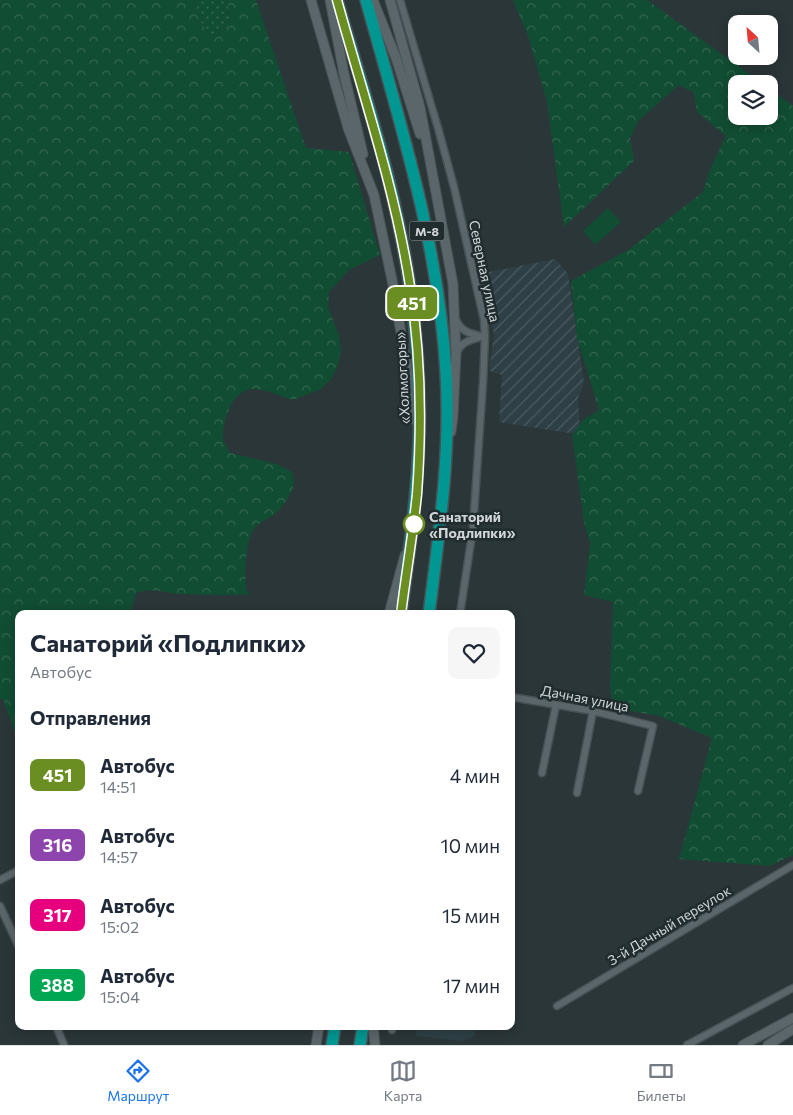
<!DOCTYPE html>
<html lang="ru">
<head>
<meta charset="utf-8">
<style>
  body { margin:0; font-family:Commissioner,sans-serif; background:#f6f6f7; color:#1f2937; height:100vh; display:flex; flex-direction:column; font-size:19px; white-space:nowrap }
  * { box-sizing:border-box; margin:0 }
  p { font-size:16px; color:#747a83 }
  .icon { flex:none; width:28px; height:28px; fill:none; stroke:currentColor; stroke-width:2; stroke-linecap:round; stroke-linejoin:round }
  .map { position:relative; flex:1; overflow:hidden }
  .side { position:absolute; left:15px; top:610px; width:500px; height:420px; display:flex; flex-direction:column; background:#fff; border-radius:10px; box-shadow:0 2px 12px #0003 }
  .side>* { flex:none }
  .badge { padding:0 10px; border-radius:8px; font-size:18px; line-height:32px }
  .needle { width:32px; rotate:334deg }
  .tools { position:absolute; left:728px; top:15px; display:grid; gap:10px }
  .tools a { display:grid; place-items:center; width:50px; height:50px; border-radius:10px; background:#fff; box-shadow:0 2px 12px #0003; font-size:25px }
  .map>.badge { position:absolute; translate:-50% -50%; box-shadow:0 0 0 2px #fff }
  h2 { padding:0 15px; font-size:19px; line-height:45px }
  .round { display:grid; place-items:center; flex:none; width:52px; height:52px; border-radius:10px; background:#f6f6f7 }
  .head { display:flex; align-items:center; justify-content:space-between; height:85px; padding:0 15px }
  h1 { font-size:24px; font-weight:700; line-height:38px }
  ul { padding:0; list-style:none }
  li { display:flex; align-items:center; gap:15px; height:70px; padding:0 15px }
  li div { flex:1 }
  li b { display:block; font-size:19px }
  li em { font-style:normal }
  li .badge { min-width:55px; font-weight:700; text-align:center }
  .menu { display:flex; justify-content:space-around; align-items:center; height:70px; border-top:1px solid #e0e1e3; background:#fff; font-size:14px; color:#747a83 }
  .menu a { display:grid; justify-items:center; gap:2px }
  .menu .on { color:#1a73e8 }
  .map>svg:first-child { display:block }
</style>
</head>
<body>
<div class="map">
<svg width="793" height="1045" viewBox="0 0 793 1045">
  <defs>
    <pattern id="industrial-furrows" width="10" height="10" patternUnits="userSpaceOnUse" patternTransform="scale(1.25)"><rect width="10" height="10" fill="#2e4046"/><path d="M-1 1l2-2M0 10L10 0M9 11l2-2" fill="none" stroke="#4b5b60"/></pattern>
    <pattern id="grass-dots" width="8" height="8" patternUnits="userSpaceOnUse" patternTransform="scale(1.25)"><rect width="8" height="8" fill="#114d33"/><path d="M2 2h.1M6 6h.1" fill="none" stroke="#336650" stroke-width="1.8" stroke-linecap="round"/></pattern>
    <pattern id="forest-crowns" width="20" height="18" patternUnits="userSpaceOnUse" patternTransform="scale(1.25)"><rect width="20" height="18" fill="#114d33"/><path d="M2 6a3 3 0 1 1 6 0M12 15a3 3 0 1 1 6 0" fill="none" stroke="#336650"/></pattern>
  </defs>
  <rect width="100%" height="100%" fill="#2b3639"/>
  <path fill="#2e4046" d="M417,1026H475V1036L462,1041L416,1036Z"/>
  <path fill="url(#industrial-furrows)" d="M555,259L568,274L584,383L578,398L580,432L569,433L499,422L502,375L492,372L489,370L494,335L491,318L479,279V274Z"/>
  <path fill="url(#grass-dots)" d="M195,0H226L228,4L230,26L211,38L199,18Z"/>
  <path fill="url(#forest-crowns)" d="M0,0H195L199,18L211,38L230,26L228,4L226,0H256L306,148L349,152L380,255L349,270L329,292L328,307L339,336L341,350L338,365L332,378L321,389L293,400C280,396 266,389 252,389C232,390 222,422 223,439C224,443 228,449 230,453L277,464L292,472C293,476 295,483 293,487C291,495 282,508 276,513C269,519 260,521 254,529C245,541 245,576 246,590L250,594C228,596 205,595 183,594C167,594 151,586 136,593L130,614H19V745L3,699H0Z
    M513,0H647L763,84H736V116H769V88L793,106V855L769,866L679,859L712,738L659,716L613,708L610,687L613,602L584,595L590,544L584,522L572,435L583,420L599,410L577,338L571,281L628,250L703,192L710,169L726,136L697,112L694,93L679,85L639,120L630,138L634,161L564,227L547,102L528,36Z"/>
  <path fill="#114d33" d="M608,208L621,222L595,245L583,231Z"/>
  <g fill="none" stroke-linecap="round" stroke-linejoin="round">
    <g stroke="#485154" stroke-width="9">
      <path id="street" d="M400,0L438,128L454,187L484,320L485,337L483,382L473,528L460,614
        M456,320C462,333 472,334 485,337
        M457,352C462,341 471,340 481,337
        M511,697L593,711L653,726L638,791
        M542,773L556,705
        M577,793L593,711
        M0,880L19,870
        M0,906L19,947
        M557,1006L793,865
        M56,1026L64,1045
        M392,1030V1026
        M687,1045L793,988"/>
    </g>
    <g stroke="#485154" stroke-width="11">
      <path id="secondary" d="M311,0L348,128L374,195L392,280L416,421
        M330,0L344,74L363,154
        M373,0L396,58L420,134
        M390,0L420,107L453,284L456,354L453,416L451,432
        M389,614L405,555
        M373,1026L375,1045
        M316,1045L319,1026
        M743,1045L793,1018
        M768,1045L793,1029"/>
    </g>
    <g stroke="#485154" stroke-width="14">
      <path id="highway" d="M337,0C360,80 387,160 402,241C412,289 417,339 419,388C422,464 411,539 401,614
        M366,0C400,123 439,245 446,373C451,454 439,533 429,614
        M332,1045L335,1026
        M360,1045L363,1026"/>
    </g>
    <use href="#street" stroke="#5b666a" stroke-width="6"/>
    <use href="#secondary" stroke="#5b666a" stroke-width="9"/>
    <use href="#highway" stroke="#009792" stroke-width="11"/>
  </g>
  <g fill="none" stroke-linecap="round" stroke-linejoin="round">
    <g stroke="#fff" stroke-width="11">
      <path id="line" d="M337,0C363,95 395,188 410,286C421,354 422,425 417,494C413,534 406,574 401,614"/>
    </g>
    <use href="#line" stroke="#6b8e23" stroke-width="8"/>
  </g>
  <circle fill="#fff" stroke="#6b8e23" stroke-width="2.5" cx="414" cy="524" r="10"/>
  <g text-anchor="middle" dominant-baseline="central" stroke-width="5" stroke-linejoin="round" paint-order="stroke">
    <rect fill="#212c2f" stroke="#9ca3a5" stroke-width="1" x="409.5" y="221.5" width="35" height="19" rx="4"/>
    <g font-size="12" font-weight="bold" fill="#d0d6d8">
      <text x="427" y="231">М-8</text>
    </g>
    <g font-size="14" fill="#d0d6d8" stroke="#212c2f">
      <text transform="translate(485 271) rotate(78)">Северная улица</text>
      <text transform="translate(402 378) rotate(-93)">«Холмогоры»</text>
      <text transform="translate(585 698) rotate(11)">Дачная улица</text>
      <text transform="translate(669 925) rotate(-31)">3-й Дачный переулок</text>
    </g>
    <g font-size="14" font-weight="bold" fill="#d0d6d8" stroke="#212c2f" text-anchor="start">
      <text x="429" y="516">Санаторий<tspan x="429" dy="16">«Подлипки»</tspan></text>
    </g>
  </g>
</svg>
<div class="tools">
<a><svg class="needle" viewBox="-14 -14 28 28"><path d="M0-13l5 13h-10z" fill="#e53935"/><path d="M0 13l5-13h-10z" fill="#747a83"/></svg></a>
<a><svg class="icon" aria-label="layers" viewBox="0 0 24 24"><path d="M12 4l9 5-9 5-9-5zM3 14l9 5 9-5"/></svg></a>
</div>
<b class="badge" style="left:412px;top:303px;background:#6b8e23;color:#fff">451</b>
<section class="side">
<div class="head"><div><h1>Санаторий «Подлипки»</h1><p>Автобус</p></div><a class="round"><svg class="icon" aria-label="heart" viewBox="0 0 24 24"><path d="M12 20l-8-8c-3-5 5-10 8-4 3-6 11-1 8 4z"/></svg></a></div>
<h2>Отправления</h2>
<ul>
<li><span class="badge" style="background:#6b8e23;color:#fff">451</span><div><b>Автобус</b><p>14:51</p></div><em>4 мин</em></li>
<li><span class="badge" style="background:#8e44ad;color:#fff">316</span><div><b>Автобус</b><p>14:57</p></div><em>10 мин</em></li>
<li><span class="badge" style="background:#e6007e;color:#fff">317</span><div><b>Автобус</b><p>15:02</p></div><em>15 мин</em></li>
<li><span class="badge" style="background:#00a651;color:#fff">388</span><div><b>Автобус</b><p>15:04</p></div><em>17 мин</em></li>
</ul>
</section>
</div>
<nav class="menu">
<a class="on"><svg class="icon" aria-label="directions" viewBox="0 0 24 24"><path d="M12 3l9 9-9 9-9-9zM9 14v-3h6M13 9l2 2-2 2"/></svg>Маршрут</a>
<a><svg class="icon" aria-label="map" viewBox="0 0 24 24"><path d="M3 6l6-2 6 2 6-2v14l-6 2-6-2-6 2zM9 4v14M15 6v14"/></svg>Карта</a>
<a><svg class="icon" aria-label="tickets" viewBox="0 0 24 24"><path d="M3 7h18v10H3zM15 7v10"/></svg>Билеты</a>
</nav>
</body>
</html>
